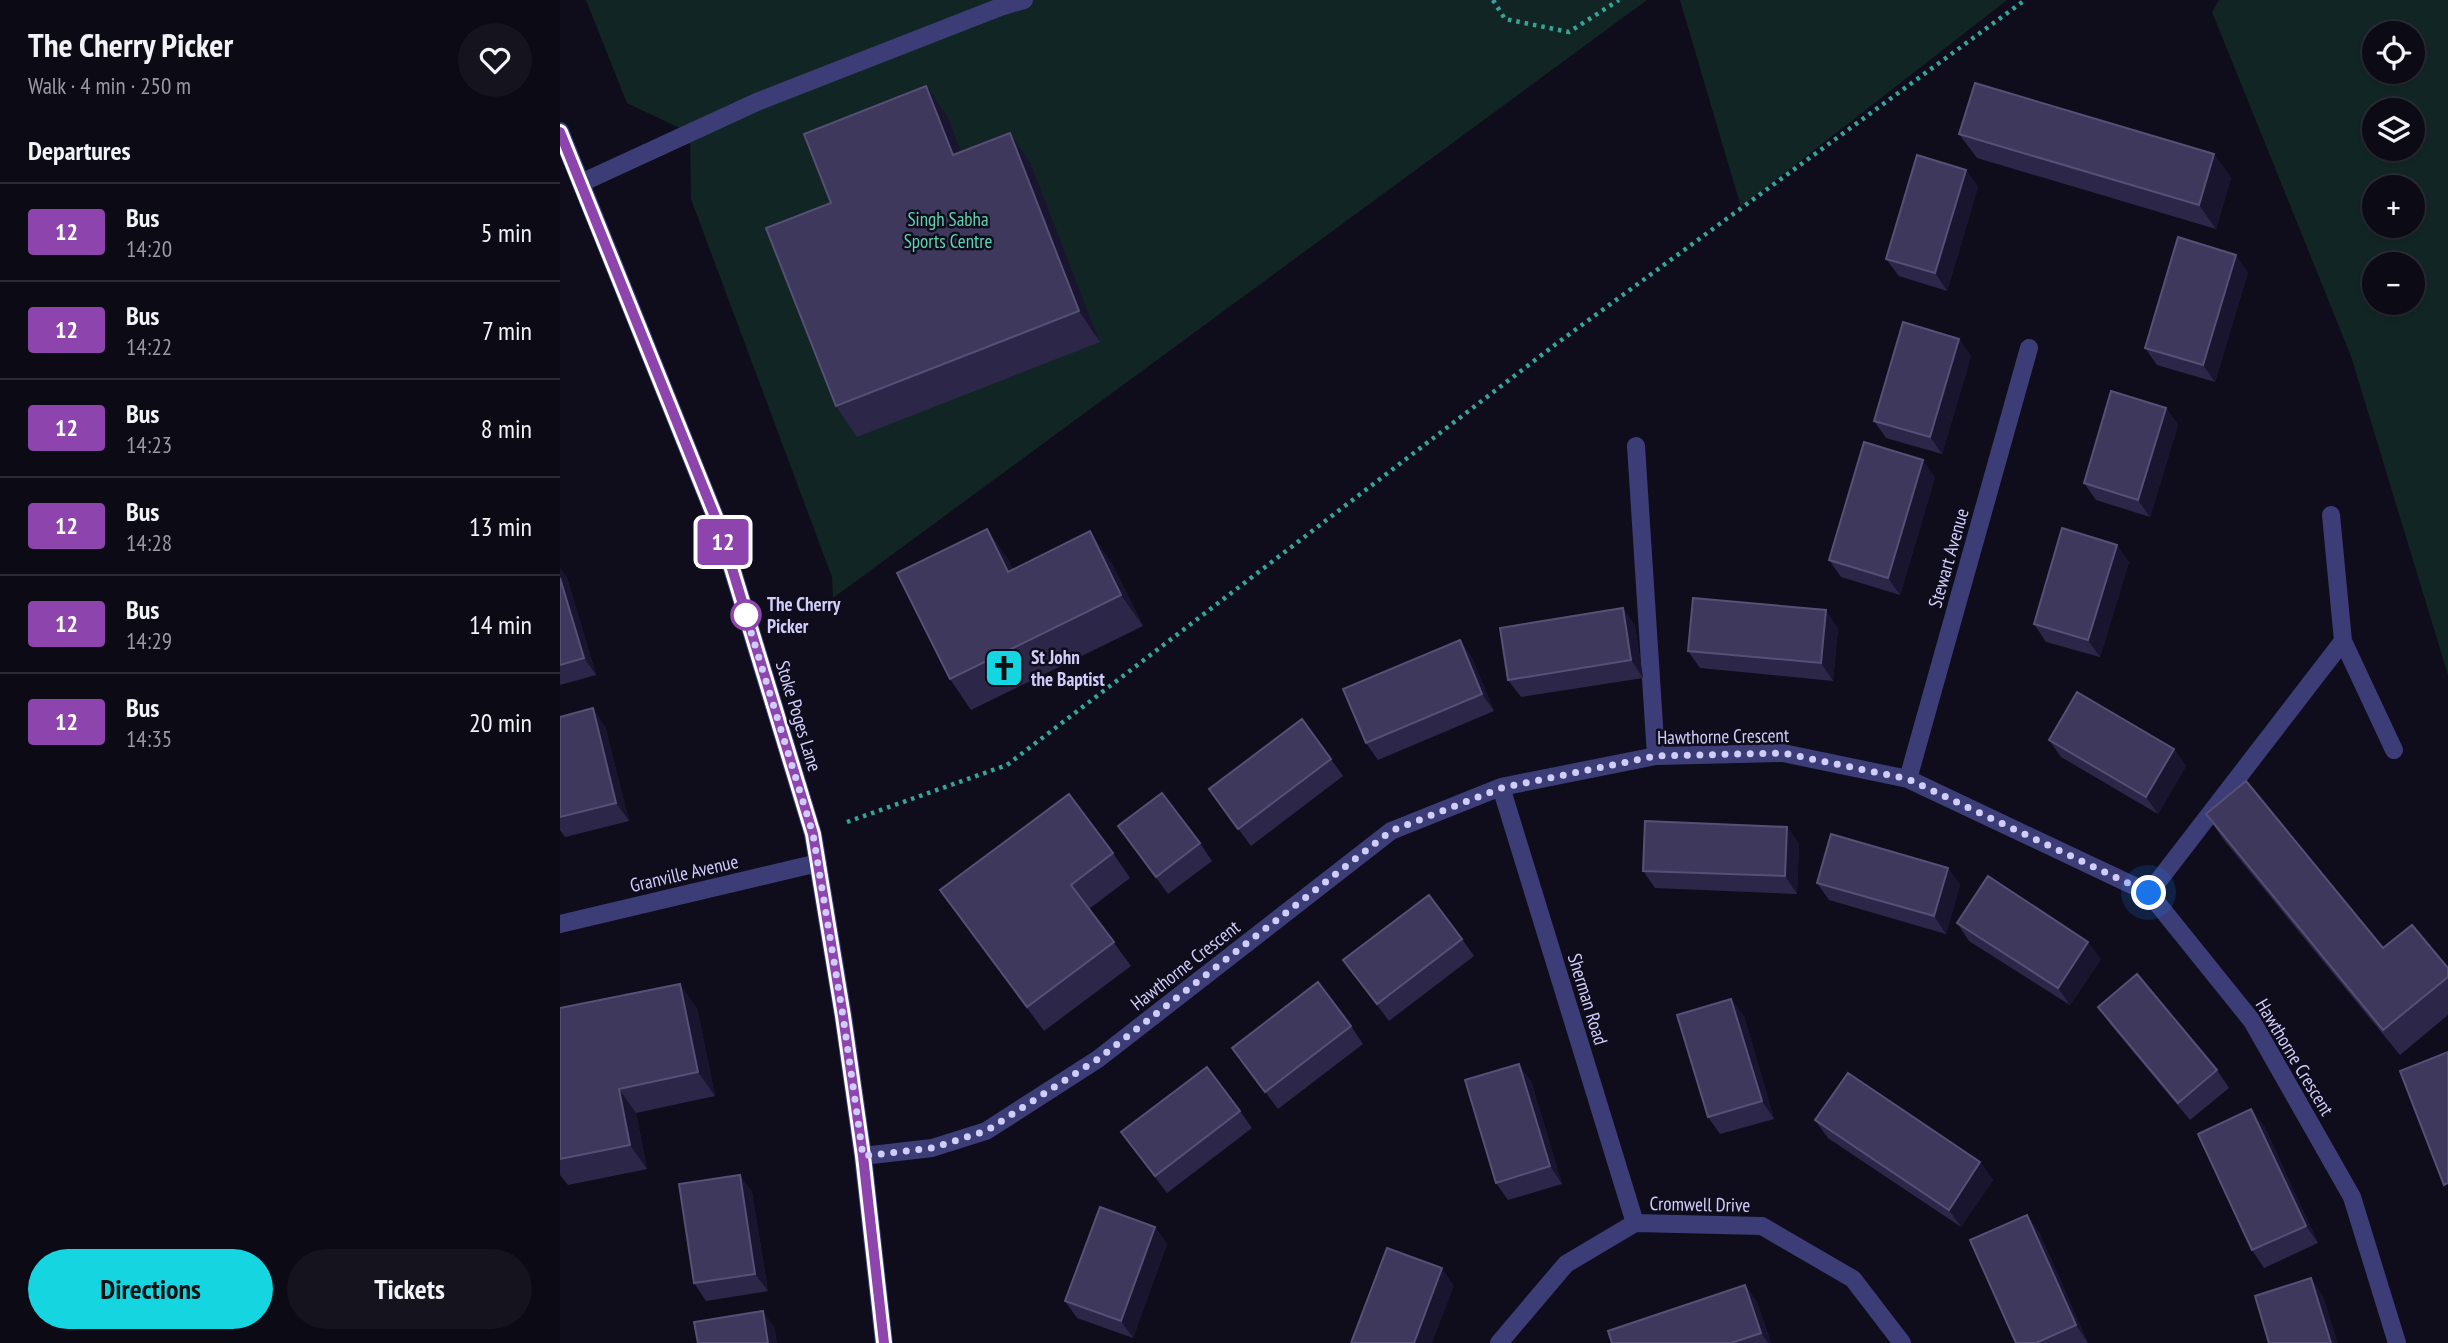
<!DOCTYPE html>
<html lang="en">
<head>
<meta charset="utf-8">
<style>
  body { margin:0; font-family:"PT Sans Narrow",sans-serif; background:#14131e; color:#f1f3f6; height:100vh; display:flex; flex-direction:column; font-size:26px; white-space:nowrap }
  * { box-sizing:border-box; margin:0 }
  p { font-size:23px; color:#9a9aa0 }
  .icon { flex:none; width:38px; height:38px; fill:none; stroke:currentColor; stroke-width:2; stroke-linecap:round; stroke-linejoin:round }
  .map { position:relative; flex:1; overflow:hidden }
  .details { display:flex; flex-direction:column; background:#0b0a15; width:560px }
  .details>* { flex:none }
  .badge { padding:0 14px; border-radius:5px; font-size:24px; line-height:46px }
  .buttons { position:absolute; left:1802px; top:21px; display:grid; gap:14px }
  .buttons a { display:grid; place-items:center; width:63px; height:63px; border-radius:50%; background:#0b0a15; box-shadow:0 2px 5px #0004,0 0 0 2px #2b2b34; font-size:35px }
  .you { position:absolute; width:35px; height:35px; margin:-18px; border:5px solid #fff; border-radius:50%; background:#1a73e8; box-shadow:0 0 0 10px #1a73e833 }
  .map>.badge { position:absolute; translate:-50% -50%; box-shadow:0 0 0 4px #fff }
  h2 { padding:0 28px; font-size:26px; line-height:63px }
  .round { display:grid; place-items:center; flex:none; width:74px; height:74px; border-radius:37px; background:#14131e }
  .head { display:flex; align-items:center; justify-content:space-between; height:119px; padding:0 28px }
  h1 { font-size:33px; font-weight:700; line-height:52px }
  .cta { display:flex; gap:14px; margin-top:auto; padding:14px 28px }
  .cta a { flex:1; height:80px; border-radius:42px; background:#14d5e0; color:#111; font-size:28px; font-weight:700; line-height:80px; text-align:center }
  .cta a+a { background:#14131e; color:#f1f3f6 }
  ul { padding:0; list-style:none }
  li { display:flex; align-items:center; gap:21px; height:98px; padding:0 28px; border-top:2px solid #2b2b34 }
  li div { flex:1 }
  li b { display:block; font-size:26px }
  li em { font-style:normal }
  li .badge { min-width:77px; font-weight:700; text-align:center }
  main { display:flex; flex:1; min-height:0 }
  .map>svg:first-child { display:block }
</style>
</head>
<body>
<main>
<section class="details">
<div class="head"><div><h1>The Cherry Picker</h1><p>Walk · 4 min · 250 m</p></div><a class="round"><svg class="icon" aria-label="heart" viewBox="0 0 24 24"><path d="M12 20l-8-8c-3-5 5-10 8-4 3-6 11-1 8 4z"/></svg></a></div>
<h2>Departures</h2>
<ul>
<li><span class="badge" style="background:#8e44ad;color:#fff">12</span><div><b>Bus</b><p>14:20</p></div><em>5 min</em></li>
<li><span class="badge" style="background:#8e44ad;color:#fff">12</span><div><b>Bus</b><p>14:22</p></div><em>7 min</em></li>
<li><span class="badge" style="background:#8e44ad;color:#fff">12</span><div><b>Bus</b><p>14:23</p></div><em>8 min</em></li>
<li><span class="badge" style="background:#8e44ad;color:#fff">12</span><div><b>Bus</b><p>14:28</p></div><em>13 min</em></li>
<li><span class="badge" style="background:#8e44ad;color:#fff">12</span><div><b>Bus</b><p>14:29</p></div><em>14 min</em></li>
<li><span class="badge" style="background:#8e44ad;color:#fff">12</span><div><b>Bus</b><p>14:35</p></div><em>20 min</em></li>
</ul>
<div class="cta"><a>Directions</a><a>Tickets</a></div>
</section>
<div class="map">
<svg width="1888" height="1343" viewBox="0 0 1888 1343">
  <rect width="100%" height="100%" fill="#0f0d1c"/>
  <path fill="#112624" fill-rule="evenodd" d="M26,0H1087L273,598L272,577L131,199L130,133L67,103Z
    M1120,0H1447L1181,207Z
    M1659,0H1888V675L1791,356L1652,12ZM1853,33V72H1815V33ZM1853,110V149H1815V110ZM1815,187H1853V226H1815ZM1815,264H1853V303H1815Z"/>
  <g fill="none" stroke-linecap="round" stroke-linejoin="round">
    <path stroke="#37a499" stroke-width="4.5" stroke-dasharray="3.5 5" stroke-linecap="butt" d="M933,0L945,19L1009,32L1059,0
      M287,822L447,765L996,344L1465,0"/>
    <path stroke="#3c3d77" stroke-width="18" d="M0,131L160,529L253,834L283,1015L303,1156L324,1343
      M21,183L199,101L440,7L464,0
      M1076,446L1096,756
      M1771,515L1783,641L1834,750
      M1348,779L1469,348
      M941,787L1075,1223
      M1589,893L1783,641
      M0,924L258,863
      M303,1156L372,1148L426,1131L538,1059L831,831L941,787L1096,756L1223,753L1348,779L1589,893L1692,1021L1792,1197L1837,1343
      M939,1343L1006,1264L1075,1223L1202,1226L1293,1279L1342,1343"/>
  </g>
  <path fill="#2c2749" d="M388,117L401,152L471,164L540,342L297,437L276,406L271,203Z
    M1399,134L1654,154L1671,178L1656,229L1417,158Z
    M1406,170L1418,187L1387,291L1339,276L1326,259Z
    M1688,272L1655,382L1597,365L1585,348Z
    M1399,339L1411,356L1382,454L1326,438L1314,421Z
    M1606,408L1618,425L1590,517L1536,500L1524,483Z
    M1375,477L1340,595L1281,577L1269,560Z
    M448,559L453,570L551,562L583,626L411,710L390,679Z
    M1569,562L1540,657L1486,642L1474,624Z
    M0,568L7,578L36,675L0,685Z
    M1063,608L1075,626L1083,678L961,697L948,680Z
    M1278,628L1273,681L1140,668L1128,651Z
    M900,640L912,658L934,711L818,760L806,743Z
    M0,717L45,726L69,821L5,837L0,830Z
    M1489,740L1614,749L1626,766L1598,814L1501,757Z
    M771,759L783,776L691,846L649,789Z
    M1646,814L1823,948L1888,968V1015L1840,1055L1663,839Z
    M558,826L640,843L652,861L608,894Z
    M1227,827L1239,844L1237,894L1095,888L1083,871Z
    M553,853L570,878L529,909L571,966L484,1031L380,890Z
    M1388,868L1400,885L1386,934L1269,900L1257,883Z
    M1397,923L1541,959L1510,1005L1409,941Z
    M902,939L914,956L829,1021L783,960Z
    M1538,1007L1657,1070L1669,1088L1630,1120L1550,1024Z
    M0,1008H137L155,1096L76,1113L87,1169L8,1185L0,1175Z
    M1184,1016L1214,1119L1160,1134L1148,1117Z
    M791,1026L803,1044L718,1109L672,1048Z
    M971,1081L1002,1184L948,1200L936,1183Z
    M680,1111L692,1128L607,1193L561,1132Z
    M1255,1120L1420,1162L1433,1180L1401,1227L1268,1138Z
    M1704,1126L1758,1243L1704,1268L1692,1250Z
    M180,1175L192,1192L208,1291L146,1301L134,1283Z
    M595,1227L607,1244L573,1338L517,1318L505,1301Z
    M1479,1232L1528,1343H1456Z
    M1185,1285L1197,1302L1211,1343H1052Z"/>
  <path fill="#19152f" d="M366,86L388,117L414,186L393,155Z
    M450,133L471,164L540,342L519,311Z
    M1654,154L1671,178L1656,229L1639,205Z
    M1406,170L1418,187L1387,291L1375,273Z
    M1676,255L1688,272L1655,382L1643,365Z
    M1399,339L1411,356L1382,454L1370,437Z
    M1606,408L1618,425L1590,517L1578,500Z
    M1363,460L1375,477L1340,595L1328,578Z
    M427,529L448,559L469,603L448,572Z
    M530,531L551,562L583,626L561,595Z
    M1557,545L1569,562L1540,657L1528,640Z
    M0,568L7,578L36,675L24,658L0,578Z
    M1063,608L1075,626L1083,678L1071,660Z
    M1266,610L1278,628L1273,681L1261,663Z
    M900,640L912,658L934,711L922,694Z
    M33,708L45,726L69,821L56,803Z
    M1614,749L1626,766L1598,814L1586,797Z
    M1227,827L1239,844L1237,894L1225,876Z
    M1388,868L1400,885L1386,934L1374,916Z
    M1528,942L1541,959L1510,1005L1498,988Z
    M120,984L137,1008L155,1096L138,1072Z
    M1171,999L1184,1016L1214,1119L1202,1101Z
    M959,1064L971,1081L1002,1184L990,1166Z
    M59,1089L76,1113L87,1169L70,1145Z
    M1691,1109L1704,1126L1758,1243L1746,1226Z
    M1420,1162L1433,1180L1401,1227L1389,1210Z
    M180,1175L192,1192L208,1291L195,1274Z
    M1467,1215L1479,1232L1528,1343L1516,1325Z
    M595,1227L607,1244L573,1338L561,1321Z
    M882,1268L894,1286L872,1343H854Z
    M1751,1278L1763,1296L1778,1343H1771Z
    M1185,1285L1197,1302L1211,1343H1208L1201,1333Z
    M203,1311L215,1328L217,1343H208Z"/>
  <path fill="#3e395c" stroke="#555075" stroke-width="2" d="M1415,83L1654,154L1639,205L1399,134Z
    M366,86L393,155L450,133L519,311L276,406L206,228L271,203L244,134Z
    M1357,155L1406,170L1375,273L1326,259Z
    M1618,237L1676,255L1643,365L1585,348Z
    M1343,322L1399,339L1370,437L1314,421Z
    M1551,391L1606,408L1578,500L1524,483Z
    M1304,442L1363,460L1328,578L1269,560Z
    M1502,528L1557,545L1528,640L1474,624Z
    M427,529L448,572L530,531L561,595L390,679L337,573Z
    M0,578L24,658L0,665Z
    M1133,598L1266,610L1261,663L1128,651Z
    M1063,608L1071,660L948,680L940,628Z
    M900,640L922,694L806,743L783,689Z
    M1517,692L1614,749L1586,797L1489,740Z
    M33,708L56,803L0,817V717Z
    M742,719L771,759L678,829L649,789Z
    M1686,781L1823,948L1852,925L1888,968V977L1823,1030L1646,814Z
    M602,793L640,843L596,877L558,826Z
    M509,794L553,853L511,885L554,942L467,1007L380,890Z
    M1085,821L1227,827L1225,876L1083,871Z
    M1271,834L1388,868L1374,916L1257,883Z
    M1428,876L1528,942L1498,988L1397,923Z
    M869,895L902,939L817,1004L783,960Z
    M1577,974L1657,1070L1618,1103L1538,1007Z
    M758,982L791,1026L705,1092L672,1048Z
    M120,984L138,1072L59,1089L70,1145L0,1159V1008Z
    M1171,999L1202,1101L1148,1117L1117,1015Z
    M1888,1052V1183L1884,1185L1840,1071Z
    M959,1064L990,1166L936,1183L905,1080Z
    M647,1067L680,1111L595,1176L561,1132Z
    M1288,1073L1420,1162L1389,1210L1255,1120Z
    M1691,1109L1746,1226L1692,1250L1638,1134Z
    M180,1175L195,1274L134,1283L119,1184Z
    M540,1207L595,1227L561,1321L505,1301Z
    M1467,1215L1516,1325L1476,1343H1456L1410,1240Z
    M827,1248L882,1268L854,1343H791Z
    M1751,1278L1771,1343H1709L1695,1296Z
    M1185,1285L1201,1333L1171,1343H1052L1048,1331Z
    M203,1311L208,1343H138L134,1322Z"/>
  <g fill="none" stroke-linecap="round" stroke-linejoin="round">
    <g stroke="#fff" stroke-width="16">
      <path id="line" d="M0,132L160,529L253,834L283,1016L303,1156L324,1343"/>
    </g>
    <use href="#line" stroke="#8e44ad" stroke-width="10"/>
    <path stroke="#d0cdfb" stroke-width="7" stroke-dasharray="0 12.6" d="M186,615L183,606L253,834L283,1016L303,1156L372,1148L426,1131L538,1059L831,831L941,788L1096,756L1223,753L1348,779L1589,893"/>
  </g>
  <defs>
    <g id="church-square" transform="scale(2.0125)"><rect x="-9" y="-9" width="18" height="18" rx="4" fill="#14d5e0" stroke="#0f0d1c"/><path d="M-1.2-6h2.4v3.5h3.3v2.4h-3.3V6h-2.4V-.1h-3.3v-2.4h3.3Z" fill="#111"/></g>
  </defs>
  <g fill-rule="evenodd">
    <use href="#church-square" x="444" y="668"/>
  </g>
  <circle fill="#fff" stroke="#8e44ad" stroke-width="3.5" cx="186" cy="615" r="14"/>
  <g text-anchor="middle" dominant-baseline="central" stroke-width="5" stroke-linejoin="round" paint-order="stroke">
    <g font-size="19" fill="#61d3b1" stroke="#0f0d1c">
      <text x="388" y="219">Singh Sabha<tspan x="388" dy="22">Sports Centre</tspan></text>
    </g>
    <g font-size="19" fill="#d0cdfb" stroke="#0f0d1c">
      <text transform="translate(1388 558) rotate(-74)">Stewart Avenue</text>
      <text transform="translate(239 716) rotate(73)">Stoke Poges Lane</text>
      <text transform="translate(1163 736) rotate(-1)">Hawthorne Crescent</text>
      <text transform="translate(124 873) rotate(-13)">Granville Avenue</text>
      <text transform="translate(625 965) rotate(-38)">Hawthorne Crescent</text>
      <text transform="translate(1028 999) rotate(73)">Sherman Road</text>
      <text transform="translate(1735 1057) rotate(59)">Hawthorne Crescent</text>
      <text transform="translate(1140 1204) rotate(1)">Cromwell Drive</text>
    </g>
    <g font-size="19" font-weight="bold" fill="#d0cdfb" stroke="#0f0d1c" text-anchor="start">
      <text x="207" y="604">The Cherry<tspan x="207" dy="22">Picker</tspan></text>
    </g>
    <g font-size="19" font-weight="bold" fill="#d0cdfb" stroke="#0f0d1c" text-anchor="start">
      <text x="471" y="657">St John<tspan x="471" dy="22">the Baptist</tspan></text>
    </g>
  </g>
</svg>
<div class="buttons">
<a><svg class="icon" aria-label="locate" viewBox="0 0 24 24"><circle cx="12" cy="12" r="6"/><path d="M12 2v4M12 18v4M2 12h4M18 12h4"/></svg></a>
<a><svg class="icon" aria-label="layers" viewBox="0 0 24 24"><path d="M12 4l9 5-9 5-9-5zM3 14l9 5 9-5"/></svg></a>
<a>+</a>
<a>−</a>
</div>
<div class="you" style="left:1589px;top:893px"></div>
<b class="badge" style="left:163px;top:542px;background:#8e44ad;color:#fff">12</b>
</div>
</main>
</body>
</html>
